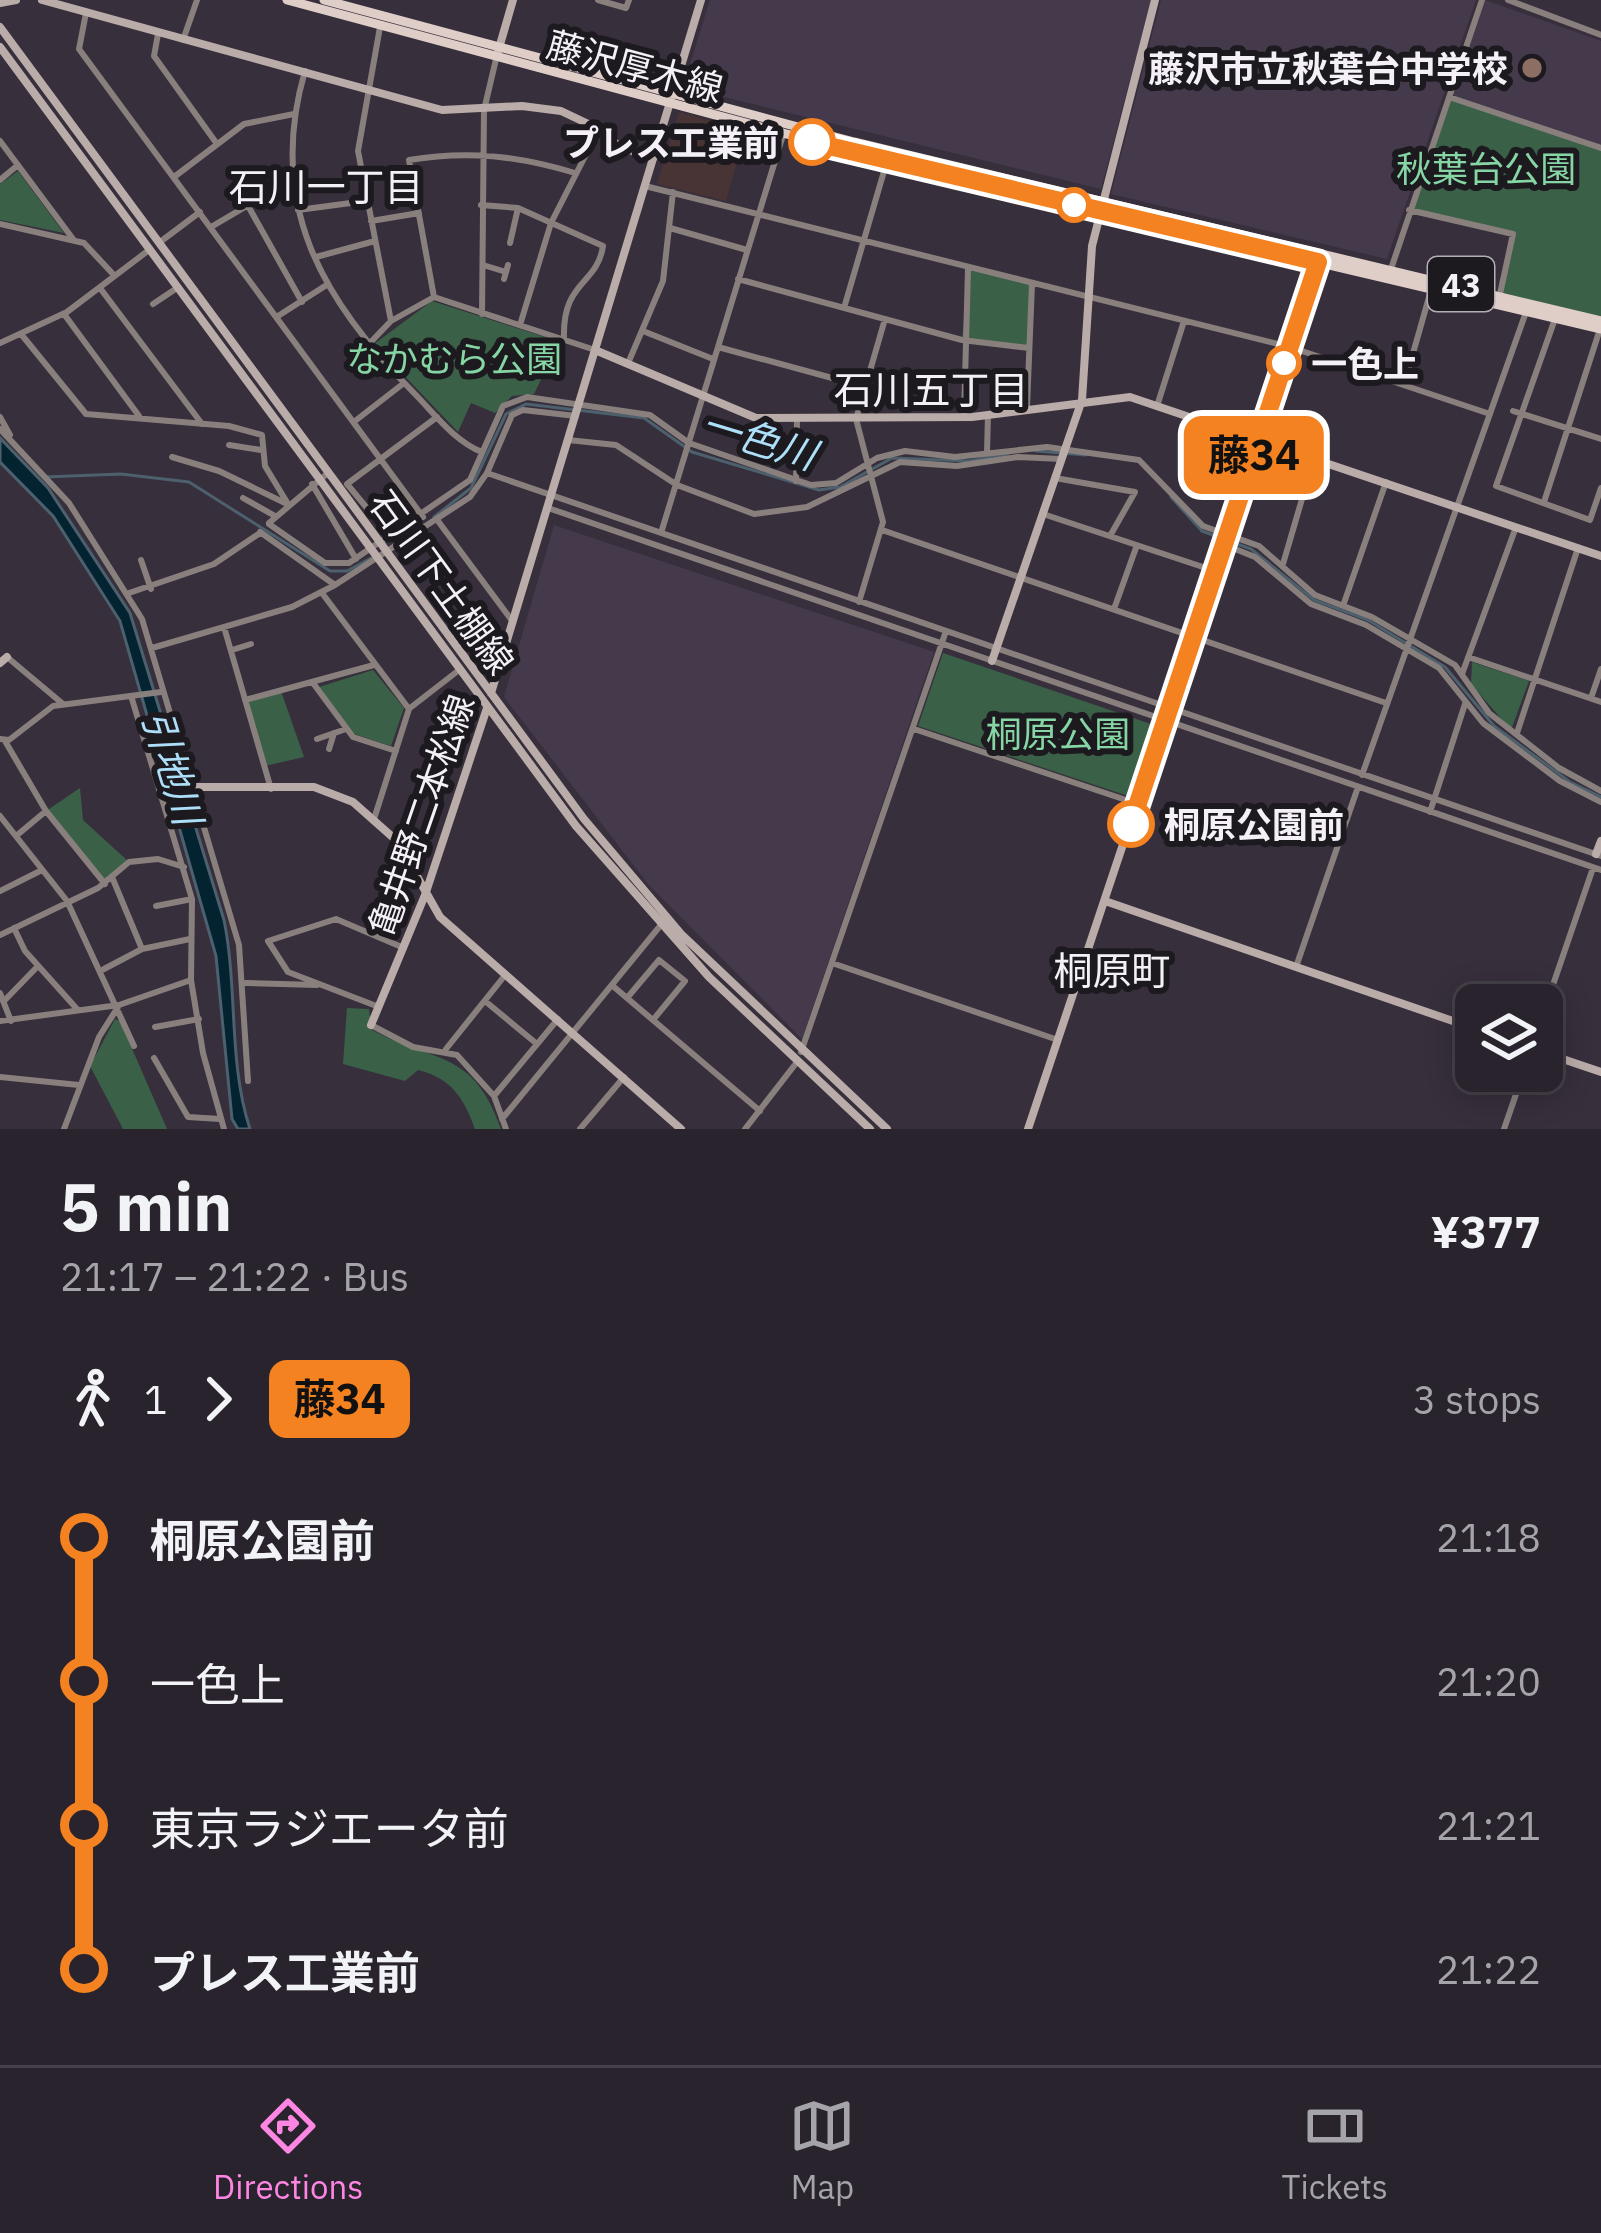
<!DOCTYPE html>
<html lang="en">
<head>
<meta charset="utf-8">
<style>
  body { margin:0; font-family:"IBM Plex Sans","Noto Sans JP",sans-serif; background:#352f39; color:#f1f3f6; height:100vh; display:flex; flex-direction:column; font-size:45px; white-space:nowrap }
  * { box-sizing:border-box; margin:0 }
  p { font-size:39px; color:#a5a4aa }
  .icon { flex:none; width:66px; height:66px; fill:none; stroke:currentColor; stroke-width:2; stroke-linecap:round; stroke-linejoin:round }
  .map { position:relative; height:1129px; overflow:hidden }
  .side { display:flex; flex-direction:column; background:#29232d; flex:1 }
  .side>* { flex:none }
  .badge { padding:0 24px; border-radius:18px; font-size:42px; line-height:78px }
  .tools { position:absolute; left:1455px; top:984px; display:grid; gap:24px }
  .tools a { display:grid; place-items:center; width:108px; height:108px; border-radius:18px; background:#29232d; box-shadow:0 6px 30px #0003,0 0 0 3px #454049; font-size:60px }
  .map>.badge { position:absolute; translate:-50% -50%; box-shadow:0 0 0 6px #fff }
  .legs { display:flex; align-items:center; gap:18px; height:132px; padding:0 60px; font-size:39px }
  .legs p { margin-inline-start:auto }
  .head { display:flex; align-items:center; justify-content:space-between; height:204px; padding:0 60px }
  h1 { font-size:66px; font-weight:700; line-height:90px }
  ul { padding:0 60px; list-style:none }
  li { display:flex; align-items:center; gap:42px; height:144px; font-size:45px }
  li i { display:grid; place-items:center; width:18px; height:100%; margin:0 15px; background:currentColor }
  li i::after { content:''; width:30px; height:30px; margin:-15px; border:9px solid; border-radius:50%; background:#29232d }
  li p { margin-inline-start:auto }
  li:first-child i { background:linear-gradient(#0000 50%,currentColor 0) }
  li:last-child i { background:linear-gradient(currentColor 50%,#0000 0) }
  .menu { display:flex; justify-content:space-around; align-items:center; height:168px; border-top:3px solid #454049; background:#29232d; font-size:33px; color:#a5a4aa }
  .menu a { display:grid; justify-items:center; gap:6px }
  .menu .active { color:#fd86e3 }
  .map>svg:first-child { display:block }
</style>
</head>
<body>
<div class="map">
<svg width="1601" height="1129" viewBox="0 0 1601 1129">
  <rect width="100%" height="100%" fill="#372f3c"/>
  <path fill="#493435" d="M679,112L776,139L778,141L773,155L741,148L726,201L657,184Z"/>
  <path fill="#453a4c" d="M710,0H1151L1101,189L683,87Z
    M1161,0H1476L1387,259L1111,194Z
    M1485,0L1601,41V145L1453,95Z
    M554,525L934,652L802,1039L648,884L504,697Z"/>
  <path fill="#3a6048" d="M1449,97L1601,145V321L1500,294L1513,235L1409,210Z
    M18,171L64,233L0,220V184Z
    M968,269L1032,284L1029,348L962,340Z
    M432,301L551,339L550,361L534,394L512,396L495,413L471,403L458,432L374,344Z
    M943,653L1151,724L1154,730L1131,797L918,726Z
    M1472,662L1529,681L1511,730L1471,684Z
    M373,670L404,708L391,746L354,734L319,687Z
    M281,691L304,757L265,766L245,700Z
    M80,788L83,820L129,862L105,884L46,811Z
    M347,1008L369,1009L372,1030C436,1064 473,1049 501,1129H475C464,1098 451,1078 418,1070L405,1081L343,1064Z
    M115,1019L120,1021L167,1129H123L90,1066Z"/>
  <path fill="#032331" stroke="#4c606d" stroke-width="3" d="M0,438L48,488L130,613L224,920C238,989 228,1062 250,1129H238L232,1119L216,956L120,621L53,516L0,462Z"/>
  <g fill="none" stroke-linecap="round" stroke-linejoin="round">
    <path stroke="#4c606d" stroke-width="3" d="M1036,451L1086,455
      M45,477L121,474L189,482L330,571H347L371,558
      M1171,497L1202,531L1251,549L1314,600L1368,620L1445,667L1494,726L1570,782L1601,797
      M434,517L471,488L506,414L526,404L644,418L692,452L819,490L840,487L892,458L969,461L1008,454"/>
    <path stroke="#89807e" stroke-width="6" d="M598,0L626,8L629,0
      M1508,0L1601,35
      M86,13L79,49L423,517
      M380,27L358,151L391,321
      M158,34L154,56L217,144
      M183,40L197,0
      M305,71C266,204 322,300 413,392C434,413 454,441 482,452
      M1449,97L1601,148
      M0,141L73,239
      M174,177L244,124L294,114
      M0,180L18,165
      M645,186L1290,347L1490,414
      M247,204L302,302
      M481,205L518,208L603,246C597,286 562,280 564,339
      M298,210L366,201
      M1409,210L1513,234L1500,294
      M371,221L419,213
      M0,224L84,243L112,273
      M211,227L294,178
      M670,228L747,250
      M160,242L200,212
      M510,243L518,208
      M316,257L375,241
      M483,265L506,272
      M1391,269L1482,0
      M504,279L508,265
      M738,279L962,340L1029,348
      M100,288L202,424
      M434,297L409,160C468,150 518,156 575,173
      M153,304L177,288
      M844,308L887,161
      M64,314L139,416
      M482,314L484,110L497,55
      M278,316L325,286
      M1556,316L1496,486L1590,520L1601,488
      M520,325L551,223L599,129
      M643,331L713,359
      M21,334L86,414L229,426L262,435L265,466L288,504
      M0,343L67,312L149,250
      M367,346L391,321L434,297L595,350
      M718,347L865,387
      M629,361L663,281L673,192
      M1404,385L1431,290
      M1158,403L1184,321
      M1027,407L1032,284
      M1513,411L1601,439
      M0,417L10,435
      M964,417L968,269
      M355,421L404,383
      M0,429L69,503L142,619L239,945L248,1081
      M568,440L616,445L677,485L754,514L807,507L900,462L957,466L1018,457L1061,459
      M229,445L261,450
      M987,453L988,414
      M172,457L219,471L285,503
      M487,473L1601,856
      M1055,478L1135,492L1110,536
      M796,481L797,419
      M312,484L356,559
      M243,498L275,516
      M1544,502L1600,329
      M548,508L1601,870
      M1043,514L1215,571
      M438,521L513,622
      M269,523L328,473
      M269,524L325,563H349L470,480L503,406L527,397L650,415L689,443L811,485L836,483L877,458L905,451L955,457L1047,447L1139,460L1203,526L1259,546L1315,595L1372,617L1455,665L1489,713L1559,768L1601,791
      M882,530L1386,703
      M260,532L335,585L470,497L487,473L512,415L523,410L576,416
      M661,533L783,135
      M391,537L347,484L437,417
      M1225,545L1255,557L1311,604L1366,625L1439,668L1483,723L1560,781L1601,802
      M141,560L151,589
      M1283,564L1314,458
      M129,593L214,564L260,533
      M322,593L409,709L374,819
      M859,602L883,522L856,419L885,319
      M1344,603L1386,482
      M1114,609L1137,545
      M224,627L271,789
      M152,648L292,607L335,585
      M232,650L251,644
      M7,657L63,704
      M1468,657L1601,702
      M1462,674L1516,527
      M313,683L353,737L396,751
      M1591,698L1601,669
      M132,699L192,899L191,980L203,1053L224,1129
      M245,700L374,665
      M410,708L459,670
      M914,729L1138,804
      M1517,733L1578,548
      M0,739L9,740L53,706L161,692
      M317,739L346,729
      M5,741L46,811L105,884
      M329,749L334,733
      M1362,775L1526,312
      M1430,812L1465,704
      M0,816L67,901L134,1046
      M16,836L46,811
      M112,877L142,949
      M0,891L42,870
      M156,906L192,899
      M14,928L25,951L77,1009
      M0,935L98,888L129,862L158,859L184,867
      M832,963L1058,1040
      M1296,967L1358,787
      M104,969L142,949L190,939
      M246,983L317,985
      M614,987L760,1111
      M0,993L11,1021
      M627,998L659,960L685,981L653,1020
      M4,1001L38,966
      M485,1001L537,1044
      M379,1007L288,972L268,941L336,919L404,948
      M1542,1017L1593,868
      M0,1021L119,1005L191,980
      M371,1025L413,1047L457,1055L494,1096L506,1129
      M155,1027L199,1019
      M446,1049L506,974
      M801,1052L946,631
      M154,1058L188,1117L220,1119
      M0,1077L79,1085
      M494,1096L558,1019
      M502,1119L660,926
      M64,1129L99,1037L118,1007
      M580,1129L624,1077
      M745,1129L797,1062
      M1504,1129L1524,1071"/>
    <path stroke="#baaca8" stroke-width="8" d="M42,0L442,110L522,106L561,111L599,129L619,146L653,159
      M0,3L16,0
      M0,27L584,819L682,935L887,1129
      M0,47L576,826L709,977L870,1129
      M497,55L513,0
      M595,350L756,418L972,417L1130,397L1601,556
      M992,661L1082,400L1092,246L1155,0
      M0,663L7,657
      M491,693L701,0
      M191,787H314L353,802L397,841L440,917L681,1129
      M1596,854L1601,841
      M1105,901L1476,1029
      M371,1025L425,895L487,708
      M1542,1052L1601,1072
      M1028,1129L1318,260"/>
    <path stroke="#dfcec8" stroke-width="9" d="M287,0L887,161L1601,329
      M324,0L854,142L1601,321"/>
  </g>
  <g fill="none" stroke-linecap="round" stroke-linejoin="round">
    <g stroke="#fff" stroke-width="27">
      <path id="line-1" d="M812,142L1318,262L1131,824"/>
    </g>
    <use href="#line-1" stroke="#f58220" stroke-width="18"/>
  </g>
  <circle fill="#8d6e63" stroke="#1c191f" stroke-width="4.5" cx="1532" cy="68" r="12"/>
  <g fill="#fff" stroke="#f58220" stroke-width="6">
    <circle cx="812" cy="142" r="21"/>
    <circle cx="1074" cy="205" r="15"/>
    <circle cx="1284" cy="363" r="15"/>
    <circle cx="1131" cy="824" r="21"/>
  </g>
  <g text-anchor="middle" dominant-baseline="central" stroke-width="12" stroke-linejoin="round" paint-order="stroke">
    <rect fill="#1c191f" stroke="#b4afb7" stroke-width="3" x="1428" y="257" width="66" height="54" rx="9"/>
    <g font-size="33" font-weight="bold" fill="#f5eff8">
      <text x="1461" y="284">43</text>
    </g>
    <g font-size="36" fill="#f5eff8" stroke="#1c191f">
      <text transform="translate(635 66) rotate(15)">藤沢厚木線</text>
      <text transform="translate(442 582) rotate(54)">石川下土棚線</text>
      <text transform="translate(421 815) rotate(-71)">亀井野二本松線</text>
    </g>
    <g font-size="36" font-weight="bold" fill="#f5eff8" stroke="#1c191f" text-anchor="end">
      <text x="1508" y="68">藤沢市立秋葉台中学校</text>
    </g>
    <g font-size="36" font-weight="bold" fill="#f5eff8" stroke="#1c191f" text-anchor="start">
      <text x="779" y="142" text-anchor="end">プレス工業前</text>
      <text x="1311" y="363">一色上</text>
      <text x="1164" y="824">桐原公園前</text>
    </g>
    <g font-size="36" fill="#86d5a4" stroke="#1c191f">
      <text x="1486" y="168">秋葉台公園</text>
      <text x="454" y="358">なかむら公園</text>
      <text x="1058" y="733">桐原公園</text>
    </g>
    <g font-size="39" fill="#f5eff8" stroke="#1c191f">
      <text x="326" y="186">石川一丁目</text>
      <text x="931" y="389">石川五丁目</text>
      <text x="1112" y="970">桐原町</text>
    </g>
    <g font-size="39" font-style="italic" fill="#addff9" stroke="#1c191f">
      <text transform="translate(759 439) rotate(17)">一色川</text>
      <text transform="translate(173 767) rotate(73)">引地川</text>
    </g>
  </g>
</svg>
<div class="tools">
<a><svg class="icon" aria-label="layers" viewBox="0 0 24 24"><path d="M12 4l9 5-9 5-9-5zM3 14l9 5 9-5"/></svg></a>
</div>
<b class="badge" style="left:1254px;top:455px;background:#f58220;color:#111">藤34</b>
</div>
<section class="side">
<div class="head"><div><h1>5 min</h1><p>21:17 – 21:22 · Bus</p></div><b>¥377</b></div>
<div class="legs"><svg class="icon" aria-label="walk" viewBox="0 0 24 24"><circle cx="13" cy="4" r="2"/><path d="M13 8l-2 6 4 7M11 14l-3 7M7 12l3-4h3l4 4"/></svg>1<svg class="icon" aria-label="forward" viewBox="0 0 24 24"><path d="M9 5l7 7-7 7"/></svg><b class="badge" style="background:#f58220;color:#111">藤34</b><p>3 stops</p></div>
<ul>
<li><i style="color:#f58220"></i><b>桐原公園前</b><p>21:18</p></li>
<li><i style="color:#f58220"></i><span>一色上</span><p>21:20</p></li>
<li><i style="color:#f58220"></i><span>東京ラジエータ前</span><p>21:21</p></li>
<li><i style="color:#f58220"></i><b>プレス工業前</b><p>21:22</p></li>
</ul>
</section>
<nav class="menu">
<a class="active"><svg class="icon" aria-label="directions" viewBox="0 0 24 24"><path d="M12 3l9 9-9 9-9-9zM9 14v-3h6M13 9l2 2-2 2"/></svg>Directions</a>
<a><svg class="icon" aria-label="map" viewBox="0 0 24 24"><path d="M3 6l6-2 6 2 6-2v14l-6 2-6-2-6 2zM9 4v14M15 6v14"/></svg>Map</a>
<a><svg class="icon" aria-label="tickets" viewBox="0 0 24 24"><path d="M3 7h18v10H3zM15 7v10"/></svg>Tickets</a>
</nav>
</body>
</html>
